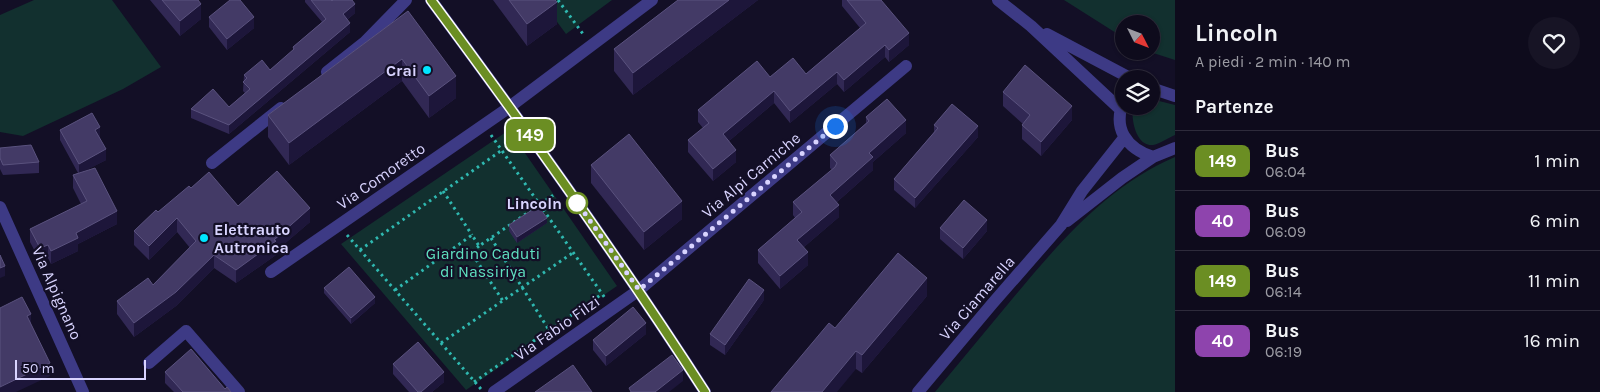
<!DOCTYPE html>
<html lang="it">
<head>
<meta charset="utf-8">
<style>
  body { margin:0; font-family:Karla,sans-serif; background:#171425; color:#f1f3f6; height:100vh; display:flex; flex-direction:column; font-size:19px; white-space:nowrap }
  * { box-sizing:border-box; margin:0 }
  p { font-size:16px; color:#9b9ba3 }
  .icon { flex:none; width:28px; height:28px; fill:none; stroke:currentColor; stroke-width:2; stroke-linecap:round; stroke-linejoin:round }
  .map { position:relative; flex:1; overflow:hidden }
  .drawer { display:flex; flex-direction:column; background:#0e0b1c; width:425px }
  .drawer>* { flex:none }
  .badge { padding:0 10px; border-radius:8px; font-size:18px; line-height:32px }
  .needle { width:32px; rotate:132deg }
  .fabs { position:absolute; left:1115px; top:15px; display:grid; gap:10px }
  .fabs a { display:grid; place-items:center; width:45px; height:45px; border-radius:50%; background:#0e0b1c; box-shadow:0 1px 4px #0004,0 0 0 1px #2e2b3b; font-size:25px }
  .scale { position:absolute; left:15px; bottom:12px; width:131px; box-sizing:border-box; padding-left:5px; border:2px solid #d9d4ff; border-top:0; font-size:14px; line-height:18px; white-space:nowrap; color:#d9d4ff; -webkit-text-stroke:4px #130f26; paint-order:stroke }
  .you { position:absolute; width:25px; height:25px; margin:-12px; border:4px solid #fff; border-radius:50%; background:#1a73e8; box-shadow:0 0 0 8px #1a73e833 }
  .map>.badge { position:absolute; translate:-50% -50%; box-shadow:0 0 0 2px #fff }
  h2 { padding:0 20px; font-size:19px; line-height:45px }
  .round { display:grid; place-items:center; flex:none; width:52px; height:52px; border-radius:26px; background:#171425 }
  .overview { display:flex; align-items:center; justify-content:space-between; height:85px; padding:0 20px }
  h1 { font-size:24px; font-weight:700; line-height:38px }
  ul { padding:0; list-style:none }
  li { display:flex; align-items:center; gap:15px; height:60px; padding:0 20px; border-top:1px solid #2e2b3b }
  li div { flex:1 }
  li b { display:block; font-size:19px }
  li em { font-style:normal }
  li .badge { min-width:55px; font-weight:700; text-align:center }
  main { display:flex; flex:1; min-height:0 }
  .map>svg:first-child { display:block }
</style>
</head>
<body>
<main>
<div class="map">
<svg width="1175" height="392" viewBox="0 0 1175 392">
  <rect width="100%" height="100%" fill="#130f26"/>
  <path fill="#12302f" d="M34,0H112L161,67L123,89L23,136L0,132V15Z
    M541,0H612L566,34Z
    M1064,0H1175V60L1147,51H1151V24H1124V38Z
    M1151,99L1175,105V135C1168,138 1159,144 1153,145C1135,146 1131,118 1133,106H1151Z
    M509,130L617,286L466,390L341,244Z
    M1175,157V392H935C961,361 987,329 1013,298C1059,243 1107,186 1175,157Z"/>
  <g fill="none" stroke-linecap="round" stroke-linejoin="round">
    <path stroke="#2fb8b0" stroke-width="3" stroke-dasharray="2.5 4" stroke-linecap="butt" d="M558,0L583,34
      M491,135L605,298
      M443,191L472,235
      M347,235L481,389
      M491,238L549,330
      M479,246L471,252L503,301
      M360,250L502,150
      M395,290L472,235L479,246L555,194
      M441,343L574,252
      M474,382L602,294"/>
    <path stroke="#3d3a85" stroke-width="12" d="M431,0C526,128 619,258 705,392
      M998,0L1031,26L1120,109
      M1047,34L1132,79
      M327,72L365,42L406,0
      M1151,88L1175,96
      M1124,100C1112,128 1126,148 1153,157L1175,148
      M212,163L281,108
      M1067,221L1122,178L1153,157
      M271,272L504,111L652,0
      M149,363L186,331L239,392
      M494,392L639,290L906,66
      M918,392L992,304L1061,225L1082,191L1124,138"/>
    <path stroke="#3d3a85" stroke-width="12" d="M0,207L83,392"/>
  </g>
  <path fill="#312854" d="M150,0H198L201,19L180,36Z
    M305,0H331L355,13L347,20L350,32L229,134L191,118V109L229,107L245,93L243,91L244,75L270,70L293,51V47L322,22L305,2Z
    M493,0H555L557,24L527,46Z
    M678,0H758L633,95L614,71V49Z
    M842,0H881L909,45L889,62L885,57L844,92L837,84L790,123L774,103L729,141L736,162L713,181L688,152V140L703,128L698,122V110L770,77L806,74L860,28L842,6Z
    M408,11L456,98L429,118L402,81L289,165L268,137V115Z
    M209,17L254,28L227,50L209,27Z
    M1003,92L1072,120L1041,156L1022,139V125L1023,124L1003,106Z
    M866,117L906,133L873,162V170L837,202L839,217L804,247L808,265L780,289L758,263V250L795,218L793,215V202L832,170L830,168V155L866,123Z
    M934,125L978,137L915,208L894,190V179L934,132Z
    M60,130L100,138H99L106,160L84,171L117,224L78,244V251L51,264L48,258L40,261L30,242V229L81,204L73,188V175L78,173L60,140Z
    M0,148L39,162V173L3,175L0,169Z
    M591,165L682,219L644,250L591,183Z
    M191,188L238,206L310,222L276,251V255L236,283L214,268L176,306L134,337L117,314V301L153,285L190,248L177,232L149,260L134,245V231L158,212Z
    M547,223L517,243L509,231V225Z
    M940,228L987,231L963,259L940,239Z
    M324,288L375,303L351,324L324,293Z
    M927,296L862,373L856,369L835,328Z
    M764,300L725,355L710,345V334Z
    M646,334L606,366L593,350V340Z
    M393,364L444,382L432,392H409L393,374Z
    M165,372L225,389L231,392H174L165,383Z"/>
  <path fill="#1d163a" d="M729,0H758L633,95V73Z
    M557,2V24L527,46V24Z
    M201,4V19L180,36V21Z
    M355,4V13L343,23V14Z
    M254,17V28L227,50V39Z
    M350,23V32L229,134V125Z
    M909,33V45L889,62V50Z
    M885,45V57L844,92V80Z
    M402,59V81L289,165V143Z
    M837,72V84L790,123V111Z
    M456,76V98L429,118V96Z
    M774,91V103L723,146V134Z
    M1072,106V120L1041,156V142Z
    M906,120V133L873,162V170L830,208V195L869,153Z
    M978,126V137L915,208V198Z
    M100,127V138L95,140V130Z
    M106,149V160L79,174V164Z
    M736,150V162L713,181V169Z
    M682,201V219L644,250V232Z
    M839,205V217L797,253V240Z
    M310,208V222L276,251V255L236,283V270L274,240Z
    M117,211V224L78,244V251L51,264V251L76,233Z
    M177,218V232L149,260V246Z
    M547,218V223L517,243V237Z
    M987,220V231L963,259V248Z
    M48,245V258L40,261V248Z
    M808,252V265L780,289V276Z
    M214,255V268L176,306L134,337V323Z
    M5,266V276L0,278V268Z
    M927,278V296L862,373V355Z
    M764,290V300L725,355V345Z
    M375,297V303L351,324V318Z
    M31,314V327L27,316Z
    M646,323V334L606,366V356Z
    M856,351V369L837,392H822Z
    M50,363V376L16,392H0V387Z
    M683,370V381L669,392H655Z
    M444,372V382L432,392H421Z"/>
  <path fill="#433a66" stroke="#5a527e" d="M162,0H198L201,4L180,21Z
    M230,0H240L254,17L227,39L209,17Z
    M311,0H331L332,1L333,0H352L355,4L343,14L350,23L229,125L191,109L213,89L229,107L250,89L243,82L247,78L244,75L262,60L270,70L294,49L293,47L326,19Z
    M509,0H555L557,2L527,24Z
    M678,0H729L633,73L614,49Z
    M847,0H881L909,33L889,50L885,45L844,80L837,72L790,111L774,91L723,134L736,150L713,169L688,140L709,123L698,110L757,61L770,77L793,58L806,74L866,23Z
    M408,11L456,76L429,96L402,59L289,143L268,115Z
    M1025,65L1072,106L1041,142L1022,125L1030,115L1003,92Z
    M887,99L906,120L869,153L873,157L830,195L839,205L797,240L808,252L780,276L758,250L802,212L793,202L835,167L837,163L830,155L869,121L866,117Z
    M952,104L978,126L915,198L894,179L938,128L934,125Z
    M92,113L100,127L95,130L106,149L79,164L60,130Z
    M629,134L682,201L644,232L591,165Z
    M31,145L39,162L3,165L0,158V148Z
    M95,168L117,211L76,233L78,238L51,251L48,245L40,248L30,229L87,201L73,175Z
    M277,171L310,208L274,240L276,241L236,270L214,255L176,292L134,323L117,301L148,278L153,285L196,241L177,218L149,246L134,231L156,210L158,212L189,186L191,188L209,172L238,206Z
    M964,200L987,220L963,248L940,228Z
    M538,206L547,218L517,237L509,225Z
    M898,253L927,278L862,355L856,351L822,392H771L829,323L835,328Z
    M0,255L5,266L0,268Z
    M349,267L375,297L351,318L324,288Z
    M749,279L764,290L725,345L710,334Z
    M22,297L31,314L27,316L50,363L0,387V308Z
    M633,307L646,323L606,356L593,340Z
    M418,342L444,372L421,392H418L393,364Z
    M191,349L225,389L227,387L231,392H183L165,372Z
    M672,355L683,370L655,392H631L629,388Z
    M573,365L592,392H535Z"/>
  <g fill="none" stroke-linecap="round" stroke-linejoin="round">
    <g stroke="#fff" stroke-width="11">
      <path id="line" d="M431,0C526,128 619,258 705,392"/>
    </g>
    <use href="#line" stroke="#6b8e23" stroke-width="8"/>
    <path stroke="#d9d4ff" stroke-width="5" stroke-dasharray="0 9" d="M577,203L576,201L639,290L835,126"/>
  </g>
  <g fill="#00e5ff" stroke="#130f26" stroke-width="2">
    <circle cx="427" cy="70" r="5"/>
    <circle cx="204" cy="238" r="5"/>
  </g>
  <circle fill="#fff" stroke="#6b8e23" stroke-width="2.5" cx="577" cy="203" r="10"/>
  <g text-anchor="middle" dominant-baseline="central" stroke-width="4.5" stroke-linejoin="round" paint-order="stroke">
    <g font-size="16" font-weight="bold" fill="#d9d4ff" stroke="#130f26" text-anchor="end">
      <text x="417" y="70">Crai</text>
      <text x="214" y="229" text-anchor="start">Elettrauto<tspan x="214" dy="18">Autronica</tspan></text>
    </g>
    <g font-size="16" fill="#d9d4ff" stroke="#130f26">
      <text transform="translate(751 175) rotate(-40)">Via Alpi Carniche</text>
      <text transform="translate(381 176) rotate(-35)">Via Comoretto</text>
      <text transform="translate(57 293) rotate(66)">Via Alpignano</text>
      <text transform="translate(977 298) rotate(-49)">Via Ciamarella</text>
      <text transform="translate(557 328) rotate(-35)">Via Fabio Filzi</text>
    </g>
    <g font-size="16" font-weight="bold" fill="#d9d4ff" stroke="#130f26" text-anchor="end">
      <text x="562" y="203">Lincoln</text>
    </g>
    <g font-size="16" fill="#5fe0c0" stroke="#130f26">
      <text x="483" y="253">Giardino Caduti<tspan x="483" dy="18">di Nassiriya</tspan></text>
    </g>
  </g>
</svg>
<div class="fabs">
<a><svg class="needle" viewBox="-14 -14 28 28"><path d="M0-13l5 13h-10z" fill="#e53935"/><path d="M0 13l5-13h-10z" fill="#9b9ba3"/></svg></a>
<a><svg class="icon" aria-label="layers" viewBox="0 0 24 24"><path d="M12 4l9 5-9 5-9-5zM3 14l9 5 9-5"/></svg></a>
</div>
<div class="scale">50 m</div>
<div class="you" style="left:835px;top:126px"></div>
<b class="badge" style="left:530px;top:135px;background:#6b8e23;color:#fff">149</b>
</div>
<section class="drawer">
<div class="overview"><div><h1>Lincoln</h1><p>A piedi · 2 min · 140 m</p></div><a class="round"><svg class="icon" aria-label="heart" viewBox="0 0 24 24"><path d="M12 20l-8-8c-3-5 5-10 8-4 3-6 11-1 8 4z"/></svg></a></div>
<h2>Partenze</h2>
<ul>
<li><span class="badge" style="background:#6b8e23;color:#fff">149</span><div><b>Bus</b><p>06:04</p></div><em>1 min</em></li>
<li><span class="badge" style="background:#8e44ad;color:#fff">40</span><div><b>Bus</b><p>06:09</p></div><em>6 min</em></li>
<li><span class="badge" style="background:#6b8e23;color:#fff">149</span><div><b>Bus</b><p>06:14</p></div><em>11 min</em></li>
<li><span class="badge" style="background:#8e44ad;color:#fff">40</span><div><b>Bus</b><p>06:19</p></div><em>16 min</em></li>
</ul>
</section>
</main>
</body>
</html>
